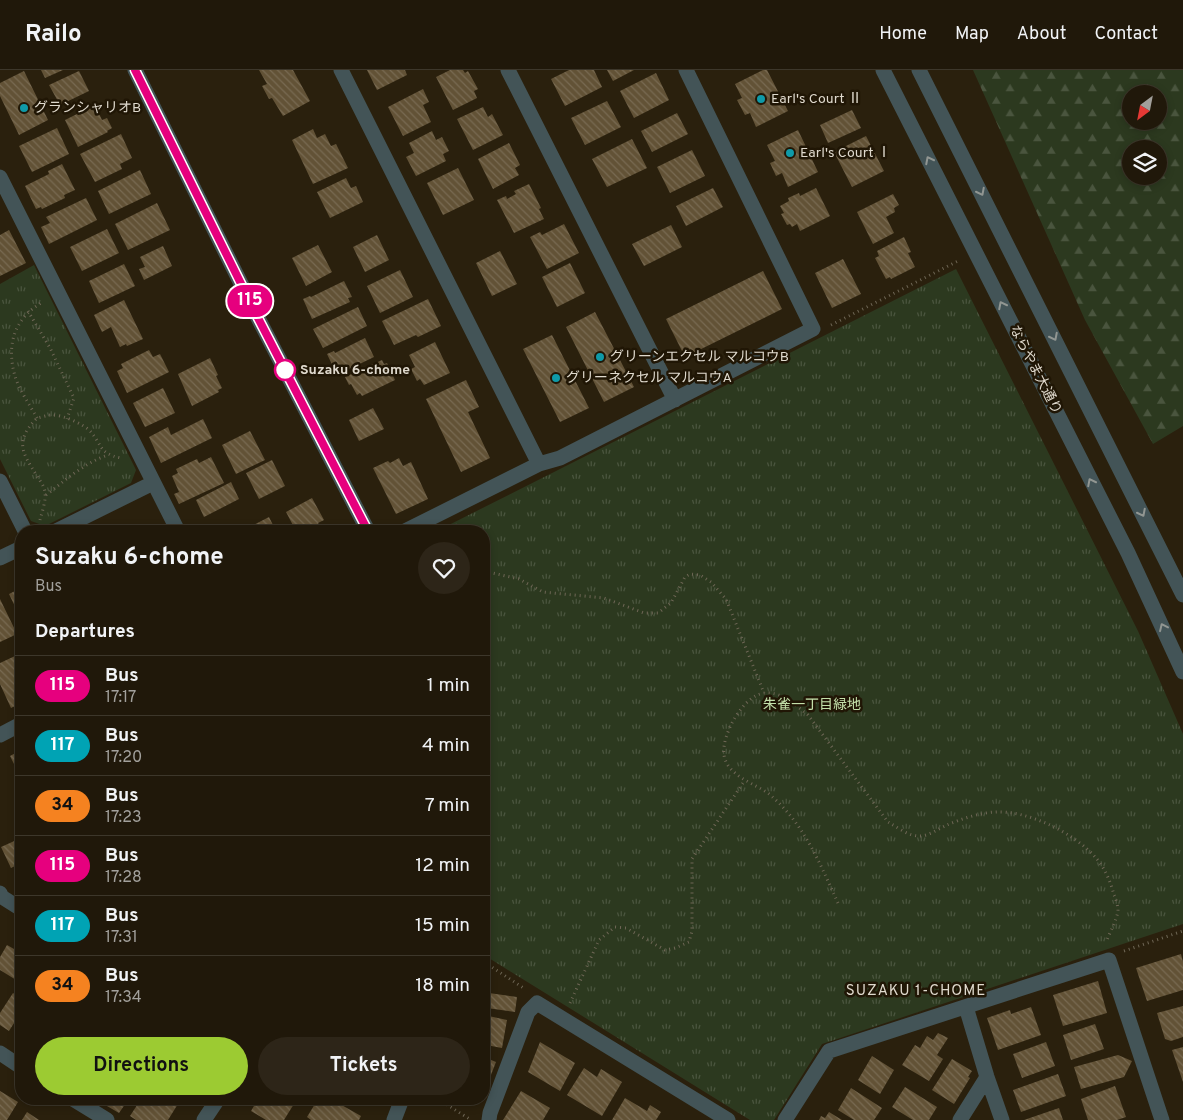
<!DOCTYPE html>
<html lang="en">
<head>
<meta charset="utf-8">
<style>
  body { margin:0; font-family:Overpass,"Noto Sans JP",sans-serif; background:#2d2518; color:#f1f3f6; height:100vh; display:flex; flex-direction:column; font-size:19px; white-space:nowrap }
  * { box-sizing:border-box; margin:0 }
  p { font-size:16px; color:#a2a09c }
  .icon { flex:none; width:28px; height:28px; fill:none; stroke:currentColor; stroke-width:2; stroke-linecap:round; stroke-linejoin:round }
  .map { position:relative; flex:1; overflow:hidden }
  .drawer { position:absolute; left:15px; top:455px; width:475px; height:580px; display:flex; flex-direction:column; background:#20180a; border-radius:20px; box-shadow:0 2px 8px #0003,0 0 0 1px #3d372b }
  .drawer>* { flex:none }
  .badge { padding:0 10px; border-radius:16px; font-size:18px; line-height:32px }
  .needle { width:32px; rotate:212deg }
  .buttons { position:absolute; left:1122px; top:15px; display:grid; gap:10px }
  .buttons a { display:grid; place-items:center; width:45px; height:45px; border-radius:50%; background:#20180a; box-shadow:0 2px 8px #0003,0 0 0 1px #3d372b; font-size:25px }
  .map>.badge { position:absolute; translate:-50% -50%; box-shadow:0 0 0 2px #fff }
  h2 { padding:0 20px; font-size:19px; line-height:45px }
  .round { display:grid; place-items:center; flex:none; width:52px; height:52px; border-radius:26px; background:#2d2518 }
  .headline { display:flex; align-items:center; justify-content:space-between; height:85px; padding:0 20px }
  h1 { font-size:24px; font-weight:700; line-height:38px }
  .primary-button { display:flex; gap:10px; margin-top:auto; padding:10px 20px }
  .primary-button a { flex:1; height:58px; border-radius:30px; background:#9ccb32; color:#111; font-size:20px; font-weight:700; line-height:58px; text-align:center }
  .primary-button a+a { background:#2d2518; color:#f1f3f6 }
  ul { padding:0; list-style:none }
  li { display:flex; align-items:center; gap:15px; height:60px; padding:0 20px; border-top:1px solid #3d372b }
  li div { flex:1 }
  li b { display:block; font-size:19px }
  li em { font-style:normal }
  li .badge { min-width:55px; font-weight:700; text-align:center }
  header { display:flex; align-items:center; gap:30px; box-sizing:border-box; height:70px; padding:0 25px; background:#20180a; border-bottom:1px solid #3d372b }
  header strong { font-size:24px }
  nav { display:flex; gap:28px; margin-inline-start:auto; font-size:18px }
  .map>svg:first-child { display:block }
</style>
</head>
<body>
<header>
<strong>Railo</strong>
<nav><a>Home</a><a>Map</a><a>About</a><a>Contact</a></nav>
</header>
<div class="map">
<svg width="1183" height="1050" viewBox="0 0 1183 1050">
  <defs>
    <pattern id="forest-firs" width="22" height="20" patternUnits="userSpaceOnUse" patternTransform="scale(1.25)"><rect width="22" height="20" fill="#2c391f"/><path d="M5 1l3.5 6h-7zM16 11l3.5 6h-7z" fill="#4a553e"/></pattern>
    <pattern id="park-tufts" width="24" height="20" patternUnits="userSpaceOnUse" patternTransform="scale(1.25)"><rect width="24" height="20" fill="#2c391f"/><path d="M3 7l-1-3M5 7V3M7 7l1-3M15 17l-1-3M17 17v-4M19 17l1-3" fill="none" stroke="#4a553e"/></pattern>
    <pattern id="building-back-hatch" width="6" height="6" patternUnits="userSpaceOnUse" patternTransform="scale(1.25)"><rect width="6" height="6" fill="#625236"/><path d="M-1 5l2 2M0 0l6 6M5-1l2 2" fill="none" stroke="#786a52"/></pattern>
  </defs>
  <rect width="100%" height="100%" fill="#2a200d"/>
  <path fill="url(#forest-firs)" fill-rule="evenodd" d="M973,0H1183V356L1153,374L1085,250ZM1131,24H1159V51H1131ZM1131,79H1159V106H1131Z"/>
  <path fill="url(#park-tufts)" d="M34,195L136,400L131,413L45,456L31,451L0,389V214Z
    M956,199L1138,561L1183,664V854L822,974L774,1050H750L484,885V461H437Z"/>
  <path fill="url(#building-back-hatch)" d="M41,0H63L45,8Z
    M259,0H293L310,31L283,46L272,28L269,29L262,16L267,14Z
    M367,0H405L407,5L377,20Z
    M450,0H463L465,3L468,1L478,19L474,21L477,28L453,40L436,7Z
    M569,0H594L602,17L565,36L551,9Z
    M607,0H634L613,11Z
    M763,0H767L788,41L756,57L750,43L745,45L737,30L742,28L735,14Z
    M24,1L48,50L19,65L0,26V13Z
    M79,1L89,21L60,35L49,15Z
    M656,3L669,30L634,48L620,21Z
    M423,19L429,32L423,35L431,52L403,66L388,37Z
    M607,31L621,57L585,75L571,48Z
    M95,35L102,50L107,48L112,58L107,61L108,62L78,77L65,50Z
    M483,37L488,47L492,44L503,65L473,80L457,49Z
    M852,40L861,58L828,73L820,55Z
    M677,43L688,64L652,82L641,61Z
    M57,58L69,84L32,102L19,76Z
    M313,59L317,68L325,64L331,76L336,74L348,98L313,114L292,70Z
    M798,60L818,102L788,117L782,103L776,106L770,93L775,91L767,75Z
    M432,61L436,70L442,67L449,81L443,84L446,91L416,106L406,87L414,83L409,73Z
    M121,64L132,88L120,94L122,99L95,112L80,84Z
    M866,66L884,101L852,117L834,82Z
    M632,69L647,98L607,117L592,89Z
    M509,73L520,95L515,98L519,105L493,119L478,89Z
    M692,80L705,106L670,123L657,97Z
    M62,94L75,120L64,125L65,128L42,139L41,137L36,139L25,116L49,104L48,101Z
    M458,98L474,130L443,145L427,113Z
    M140,100L151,124L109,144L98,121Z
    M346,108L351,118L356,116L363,132L330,148L317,122Z
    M529,114L541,138L539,139L544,149L514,163L497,130L506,126L507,129L516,124L514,121Z
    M713,118L723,137L686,156L676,136Z
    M816,118L830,146L800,161L797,154L792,157L790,154L787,155L781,144L784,143L780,136L789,131L788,128L799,123L800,126Z
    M893,124L899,135L894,138L895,142L886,147L894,163L873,174L857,142Z
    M86,128L97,150L49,174L41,157L50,153L46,147Z
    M157,133L170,160L128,180L115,154Z
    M564,154L579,183L547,199L530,167L540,162L542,165Z
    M671,155L682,177L644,196L632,174Z
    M107,159L119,183L82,201L70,177Z
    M9,160L26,193L0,206V165Z
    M377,165L389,190L365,202L353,177Z
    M904,167L911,182L908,183L915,197L891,209L890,207L886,209L875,188L879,186L877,181Z
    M318,175L332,202L306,216L292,188Z
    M163,176L172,196L144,210L139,199L145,197L140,187Z
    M500,181L517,214L492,226L476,193Z
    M843,189L861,224L832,238L815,203Z
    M570,193L585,223L557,237L542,207Z
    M124,194L135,216L99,233L89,211Z
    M400,200L413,227L380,243L367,216Z
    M763,201L782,239L685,287L666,249Z
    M344,211L352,227L348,228L350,232L312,249L303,229L310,226L311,227Z
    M428,229L441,256L418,267L416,265L394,275L382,251Z
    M124,230L143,269L127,276L126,274L120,277L111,257L102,262L94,245Z
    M358,237L367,256L323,278L313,259Z
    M595,242L634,317L604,332L566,257Z
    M552,265L589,338L560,352L523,279Z
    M365,268L374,287L337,305L327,284L334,281L335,283Z
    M435,272L450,303L424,315L420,309L417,311L411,299L415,297L409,285Z
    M149,280L153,287L160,284L169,302L127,323L117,301L123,298L121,294Z
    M210,288L218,305L216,306L222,318L218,320L219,322L192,336L178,304Z
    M382,290L384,294L387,293L395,310L362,326L360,323L357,325L351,314L349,315L345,307Z
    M466,310L479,337L468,342L490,388L461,402L426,329Z
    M163,318L175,343L145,357L133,333Z
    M373,338L384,359L359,371L349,350Z
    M203,349L212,368L161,393L149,367L168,357L171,365Z
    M250,361L265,390L236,404L222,375Z
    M211,387L224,413L179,434L174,424L179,422L172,406L178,403L176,399L197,389L199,393Z
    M399,388L403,396L411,392L428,429L396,444L373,398L388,391L390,393Z
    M272,390L285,416L259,429L246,403Z
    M231,412L239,429L204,447L196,430Z
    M312,428L324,450L318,453L323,461H296L286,442Z
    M269,447L276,461H242Z
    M21,518V549L9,524Z
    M0,529L17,564L0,572Z
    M15,586L21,599V633L11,638L0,614V593Z
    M21,680V708L10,686Z
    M21,768V793L11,798L1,777Z
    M7,875L21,883V913L0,900V887Z
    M1181,884L1183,892V920L1147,931L1136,898Z
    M1098,911L1107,943L1063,956L1053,925Z
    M13,923L21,928V942L9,961L0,955V943Z
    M489,923L517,927L515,942L487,938Z
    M1183,936V967L1171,971L1165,969L1157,943Z
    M1031,937L1041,965L998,980L987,948L1010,940L1011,944Z
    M484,945L507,950L502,978L486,975L487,970L484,969Z
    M1095,954L1104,979L1071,990L1063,965Z
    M21,957V980L14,975L21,965L17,963Z
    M938,963L948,968L937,985L943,989L929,1011L902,995L915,975L920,978L927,966L933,970Z
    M540,972L575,993L560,1021L528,1002Z
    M1046,972L1055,996L1022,1008L1013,984Z
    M1183,977V1012L1172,980Z
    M1118,985L1132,991L1124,1007L1081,1019L1074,997Z
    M872,986L894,1000L880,1024L858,1010Z
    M484,987L496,992L484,1023Z
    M952,989L972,1001L968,1007L970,1008L954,1034L932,1020Z
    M584,998L597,1007L601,999L622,1012L602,1046L567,1025Z
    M1058,1004L1066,1026L1021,1042L1013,1020Z
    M1115,1016L1126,1047L1117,1050H1088L1081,1029Z
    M905,1017L937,1037L929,1050H913L892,1037Z
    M851,1018L882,1038L874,1050H854L838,1040Z
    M0,1021L18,1032L7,1050H0Z
    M521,1021L550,1038L543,1050H503Z
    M625,1028L647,1041L650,1035L661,1042L656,1050H612Z
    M102,1029H126L128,1030L119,1043L107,1036L109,1033Z
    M141,1029H181L168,1050H136L130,1046Z
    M258,1029H297L284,1050H266L251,1041Z
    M318,1029H331L361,1046L359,1050H311L307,1047Z
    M1059,1038L1063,1050H1024Z
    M27,1042L39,1050H22Z
    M829,1042L842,1050H819L821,1046L825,1048Z"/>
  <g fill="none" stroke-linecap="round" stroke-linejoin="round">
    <path stroke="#6f6756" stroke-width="3" stroke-dasharray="1 4" stroke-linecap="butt" d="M28,241L50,278L74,328L67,349
      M831,255L958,191
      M37,348C30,335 19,320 15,306C6,275 14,248 43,232
      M46,425C66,410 84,393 108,385
      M40,450C42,442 46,431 45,423C45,417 40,411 37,406C21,381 15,371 37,348C42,347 47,345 52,345C63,345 81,353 89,360C103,374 97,383 121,388
      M484,501L519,509L543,522L604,528L644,543H658L671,533L685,507L690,504L700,505L711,512L726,529L764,623
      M838,833C820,794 804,753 769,724C756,714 727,706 724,685C721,665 744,624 765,623C783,622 795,635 808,645L888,752C897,757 908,766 919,766C929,766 938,759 947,755C961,749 979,743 995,742C1027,740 1075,763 1096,788C1105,798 1111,813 1114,825C1116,829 1118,836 1118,840C1117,850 1110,862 1106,872
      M1124,881L1183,861
      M484,892L525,919
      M570,933L599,870L615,857L626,858L665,880L675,878L689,872L692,861V789L745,710
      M438,1029L471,1050"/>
    <path stroke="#435457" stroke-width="15" d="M341,0L539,394
      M508,0L675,330
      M0,107L178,461
      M0,411L25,461
      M56,461L153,413
      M405,461L539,394L560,388L813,259L686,0
      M0,488L21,478
      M0,665L21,654
      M0,823L2,827L21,839
      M966,937L987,1007L1002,1050
      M0,983L21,997
      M73,1029L107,1050
      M204,1050L218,1029
      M489,1050L490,1043L528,942L537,933L728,1050
      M785,1050L829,981L1109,890L1162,1050
      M960,1050L987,1007"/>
    <path stroke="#435457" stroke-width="15" d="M135,0L258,248L368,461
      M883,0L1128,483L1183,602
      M919,0L1183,525
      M394,1050L402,1029"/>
  </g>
  <defs><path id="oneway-chevron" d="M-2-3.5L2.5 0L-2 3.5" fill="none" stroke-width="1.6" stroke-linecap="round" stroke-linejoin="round" transform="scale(1.25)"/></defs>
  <g stroke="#919692">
    <use href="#oneway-chevron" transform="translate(929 90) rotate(-117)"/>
    <use href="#oneway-chevron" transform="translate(981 122) rotate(63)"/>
    <use href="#oneway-chevron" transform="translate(1002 235) rotate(-117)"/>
    <use href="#oneway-chevron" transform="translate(1054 267) rotate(63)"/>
    <use href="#oneway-chevron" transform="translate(1091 412) rotate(-117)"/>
    <use href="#oneway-chevron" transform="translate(1142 443) rotate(63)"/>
    <use href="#oneway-chevron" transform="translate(1163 557) rotate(-115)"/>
  </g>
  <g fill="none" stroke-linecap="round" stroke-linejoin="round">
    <g stroke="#fff" stroke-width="11">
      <path id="line" d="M135,0L258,248L368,461"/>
    </g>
    <use href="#line" stroke="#e6007e" stroke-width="8"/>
  </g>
  <g fill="#0f9aa8" stroke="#201605" stroke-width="2">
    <circle cx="761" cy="29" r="5"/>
    <circle cx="24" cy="38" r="5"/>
    <circle cx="790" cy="83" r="5"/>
    <circle cx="600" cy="287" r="5"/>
    <circle cx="556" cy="308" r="5"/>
  </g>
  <circle fill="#fff" stroke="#e6007e" stroke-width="2.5" cx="285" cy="300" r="10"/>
  <g text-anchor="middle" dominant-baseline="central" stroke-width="5" stroke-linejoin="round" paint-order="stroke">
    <g font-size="14" fill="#dfd9cd" stroke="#201605" text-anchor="start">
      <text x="771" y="29">Earl's Court Ⅱ</text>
      <text x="34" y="38">グランシャリオB</text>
      <text x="800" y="83">Earl's Court Ⅰ</text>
      <text x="610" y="287">グリーンエクセル マルコウB</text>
      <text x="566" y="308">グリーネクセル マルコウA</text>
    </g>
    <g font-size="14" font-weight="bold" fill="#dfd9cd" stroke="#201605" text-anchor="start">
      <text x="300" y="300">Suzaku 6-chome</text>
    </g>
    <g font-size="14" fill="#dfd9cd" stroke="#201605">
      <text transform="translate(1035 300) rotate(63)">ならやま大通り</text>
    </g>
    <g font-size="14" fill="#c3e0aa" stroke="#201605">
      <text x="812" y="635">朱雀一丁目緑地</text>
    </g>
    <g font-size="15" letter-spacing="1" fill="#dfd9cd" stroke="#201605">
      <text x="916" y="921">SUZAKU 1-CHOME</text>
    </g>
  </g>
</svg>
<div class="buttons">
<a><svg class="needle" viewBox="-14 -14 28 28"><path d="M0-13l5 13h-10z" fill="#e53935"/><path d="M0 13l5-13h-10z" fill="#a2a09c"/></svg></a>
<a><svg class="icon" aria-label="layers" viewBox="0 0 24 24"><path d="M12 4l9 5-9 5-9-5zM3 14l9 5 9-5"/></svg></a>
</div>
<b class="badge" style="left:250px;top:231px;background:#e6007e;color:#fff">115</b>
<section class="drawer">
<div class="headline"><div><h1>Suzaku 6-chome</h1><p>Bus</p></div><a class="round"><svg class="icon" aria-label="heart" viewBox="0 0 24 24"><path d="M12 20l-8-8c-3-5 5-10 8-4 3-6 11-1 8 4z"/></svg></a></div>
<h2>Departures</h2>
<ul>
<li><span class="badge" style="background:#e6007e;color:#fff">115</span><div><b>Bus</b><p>17:17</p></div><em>1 min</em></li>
<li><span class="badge" style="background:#00a3b4;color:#fff">117</span><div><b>Bus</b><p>17:20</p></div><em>4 min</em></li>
<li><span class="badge" style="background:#f58220;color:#111">34</span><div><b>Bus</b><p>17:23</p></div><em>7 min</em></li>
<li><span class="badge" style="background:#e6007e;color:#fff">115</span><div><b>Bus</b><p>17:28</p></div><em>12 min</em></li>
<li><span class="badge" style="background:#00a3b4;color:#fff">117</span><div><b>Bus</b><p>17:31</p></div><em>15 min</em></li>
<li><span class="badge" style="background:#f58220;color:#111">34</span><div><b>Bus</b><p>17:34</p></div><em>18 min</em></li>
</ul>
<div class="primary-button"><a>Directions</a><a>Tickets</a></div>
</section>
</div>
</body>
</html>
